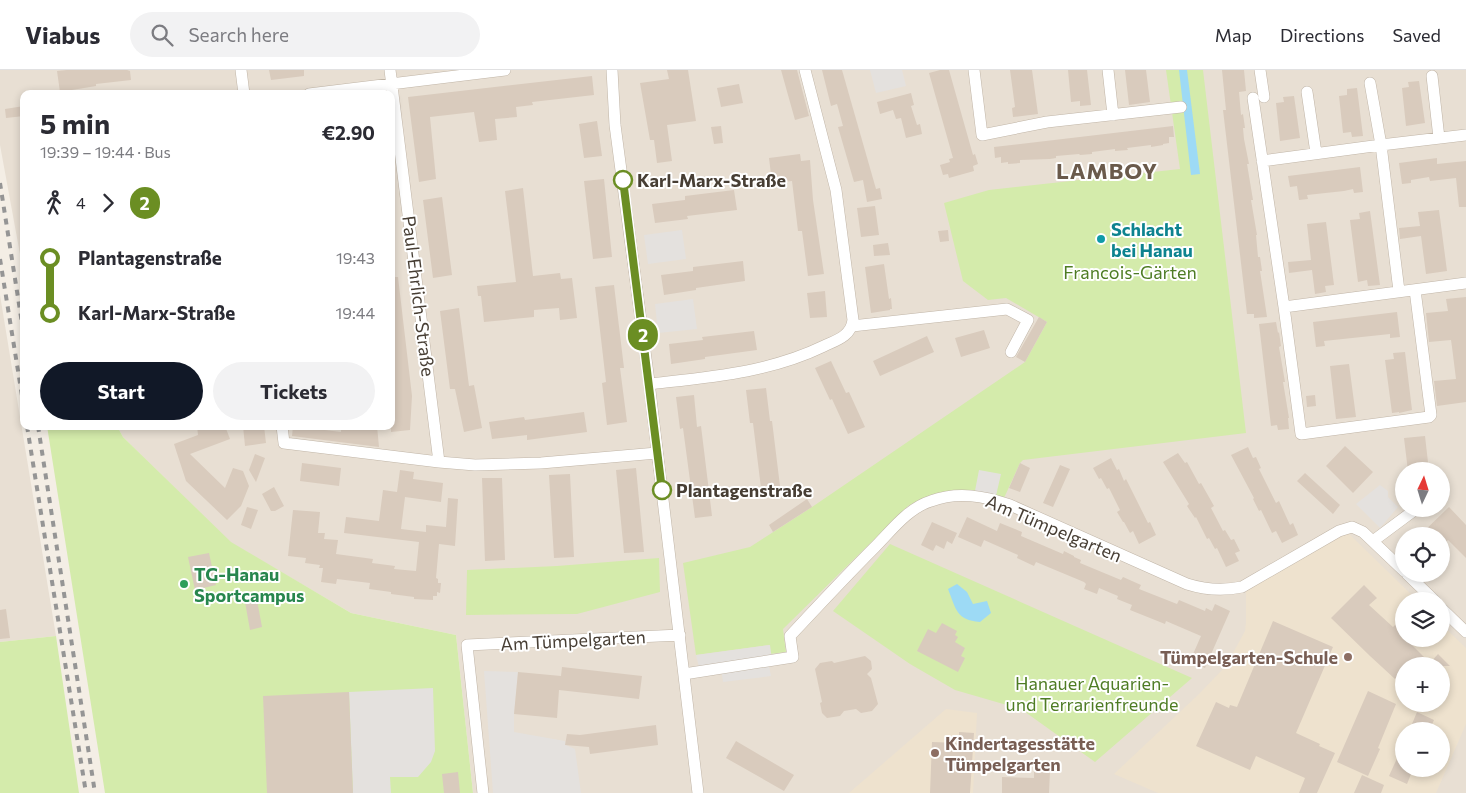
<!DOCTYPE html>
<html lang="en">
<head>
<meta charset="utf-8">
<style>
  body { margin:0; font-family:Commissioner,sans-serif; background:#f2f2f3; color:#2b2b33; height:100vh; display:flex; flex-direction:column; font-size:19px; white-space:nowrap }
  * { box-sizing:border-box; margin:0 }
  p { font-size:16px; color:#7c7c81 }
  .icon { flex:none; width:28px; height:28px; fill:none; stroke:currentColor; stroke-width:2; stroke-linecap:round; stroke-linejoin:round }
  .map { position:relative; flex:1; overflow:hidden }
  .side { position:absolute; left:20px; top:20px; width:375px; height:340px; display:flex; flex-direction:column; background:#fff; border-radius:10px; box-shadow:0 2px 8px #0003 }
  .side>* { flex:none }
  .badge { padding:0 10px; border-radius:16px; font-size:18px; line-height:32px }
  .needle { width:32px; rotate:4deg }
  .tools { position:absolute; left:1395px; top:392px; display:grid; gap:10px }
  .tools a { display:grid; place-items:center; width:55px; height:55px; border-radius:50%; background:#fff; box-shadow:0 2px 8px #0003; font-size:25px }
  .map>.badge { position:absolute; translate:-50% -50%; box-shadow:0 0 0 2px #fff }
  .legs { display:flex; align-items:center; gap:8px; height:55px; padding:0 20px; font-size:16px }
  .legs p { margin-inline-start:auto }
  .head { display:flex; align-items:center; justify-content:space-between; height:85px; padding:0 20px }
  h1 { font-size:28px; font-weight:700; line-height:38px }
  .primary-button { display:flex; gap:10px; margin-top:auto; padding:10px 20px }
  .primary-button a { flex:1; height:58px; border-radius:30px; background:#111827; color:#fff; font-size:20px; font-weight:700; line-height:58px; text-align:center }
  .primary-button a+a { background:#f2f2f3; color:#2b2b33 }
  ul { padding:0 20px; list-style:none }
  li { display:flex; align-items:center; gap:18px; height:55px; font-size:19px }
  li i { display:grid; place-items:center; width:8px; height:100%; margin:0 6px; background:currentColor }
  li i::after { content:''; width:12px; height:12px; margin:-6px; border:4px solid; border-radius:50%; background:#fff }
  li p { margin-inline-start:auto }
  li:first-child i { background:linear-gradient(#0000 50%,currentColor 0) }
  li:last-child i { background:linear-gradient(currentColor 50%,#0000 0) }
  header { display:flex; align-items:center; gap:30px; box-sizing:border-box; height:70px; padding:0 25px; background:#fff; border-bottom:1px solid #e1e1e2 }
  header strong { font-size:24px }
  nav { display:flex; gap:28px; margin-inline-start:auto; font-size:18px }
  .search { width:350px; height:45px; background:#f2f2f3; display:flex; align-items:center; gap:12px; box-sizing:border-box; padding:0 18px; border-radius:28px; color:#7c7c81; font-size:19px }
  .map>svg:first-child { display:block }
</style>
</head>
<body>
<header>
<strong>Viabus</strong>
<div class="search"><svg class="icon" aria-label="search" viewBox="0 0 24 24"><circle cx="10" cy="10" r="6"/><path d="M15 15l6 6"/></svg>Search here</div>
<nav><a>Map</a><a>Directions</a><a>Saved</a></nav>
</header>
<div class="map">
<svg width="1466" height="723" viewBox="0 0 1466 723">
  <rect width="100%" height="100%" fill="#f4eee5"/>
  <path fill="#e8dfd3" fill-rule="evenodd" d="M0,0H1466V723H473L456,565L351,543L230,472L123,367L117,356H391V24H24V199L22,195L0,75ZM1404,401H1441V439H1404ZM1404,466H1441V504H1404ZM1404,531H1441V569H1404ZM1404,596H1441V634H1404ZM1404,661H1441V699H1404Z
    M0,225L56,566L0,572Z"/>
  <path fill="#eee2ce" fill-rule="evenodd" d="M1347,462L1418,531H1404V569H1441V554L1466,578V654L1436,723H1158L1114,704L1198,625L1226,596L1245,561L1246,552V519ZM1404,596H1441V634H1404ZM1404,661H1441V699H1404Z
    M946,639L977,643L973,723H849Z"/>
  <path fill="#d4ebab" d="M1166,0H1203L1246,363L1023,390L1020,393L1004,428L989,423L970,420H954L923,428L908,436L783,559L786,582L770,584L769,575L696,585L683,493L750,477L812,437L1025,292L1047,252L1006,228L988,230L963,211L944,133L989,120L1180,99Z
    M47,356H117L123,367L231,472L351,543L456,565L473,723H105Z
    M890,474L1192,608L1095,692L1021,639L955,620L910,594L833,541Z
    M659,488L660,522L577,544L466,545L467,500L557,496Z
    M56,566L79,723H0V572Z"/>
  <path fill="#e4e1de" d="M870,0H902L906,16L876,23Z
    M682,160L686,189L648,194L644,165Z
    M693,229L697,259L658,263L655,234Z
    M979,400L1001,404L995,430L974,426Z
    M1380,415L1388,421V427L1398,437L1380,458L1356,434Z
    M770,575L772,590L768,591L771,606L723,612L721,598L700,601L696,585Z
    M484,601L518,602L514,644V662L565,671L566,675L575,679L581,723H493Z
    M433,618L435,681L431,692L418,707H390L391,723H353L349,622Z"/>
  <path fill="#9ddaf5" d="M1179,0H1187L1200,104L1191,105Z
    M957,514L967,522L973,534L987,531L991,543L980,552C956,550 956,539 948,519Z"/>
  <path fill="#d9cbbd" d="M67,0H127L130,1L131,10L96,14V16L60,22L57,1Z
    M269,0H304V6L271,10Z
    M667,0H688L696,51L667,55L672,91L657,93L654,70H650L640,13L669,9Z
    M781,0H797L809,46L795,50Z
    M822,0H842L876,119L880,118L882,129L867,132L863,110L854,112L838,57L843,56L837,34L831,36Z
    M940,0H949L973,85L975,84L978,94L973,96L974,101L949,108L948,104L943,105L940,95L950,92L949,89L953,88L929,3Z
    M1010,0H1032L1038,44L1013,47L1012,38L1015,37Z
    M1068,0H1087L1091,35L1080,36V31L1071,32Z
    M1125,0H1146L1150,32L1129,35Z
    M1222,0H1244L1246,21L1239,22L1241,45L1243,44L1245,58H1243L1244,69L1249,94H1247L1253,130H1251L1257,165H1256L1258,187H1260L1262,201H1260L1267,247L1254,248V244H1247L1223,40H1226Z
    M592,6L594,25L532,32L533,35L516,37L517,47L495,49L497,70L479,72L474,42L430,47L436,109L419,112L408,27Z
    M1419,11L1425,53L1406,56L1402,18L1409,17L1408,12Z
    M739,14L743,33L721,37L717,18Z
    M1357,18L1363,66L1352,67L1351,62L1343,63L1339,26L1347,25V19Z
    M911,23L914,35L911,36L917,55L920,54L922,64L906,68L901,48L896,49L893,40L880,44L877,32Z
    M1294,26L1300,68L1280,71L1276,33L1284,32L1283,27Z
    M24,36V46L6,48L5,39Z
    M597,51L602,86L584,88L579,54Z
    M721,56L723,73L714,74L711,57Z
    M1173,56L1174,67H1169V73L1163,74V75L1151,77V75L1127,78L1128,80L1115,81V79L1092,82V84L1080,85L1079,84L1056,86V88L1050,89L1020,90V93L1008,94V92L1001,93V87L995,88L994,77Z
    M800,84L801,91L810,90L813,130L824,204L808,206L802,161H798L792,111L772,113L769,88Z
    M1437,88V94L1466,91V137H1459L1456,108L1430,111L1429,107L1411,110V113L1402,114L1399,93Z
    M1360,97L1363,122L1354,123L1353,119L1344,121L1307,125L1308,129L1299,130L1297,116L1290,117L1288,106Z
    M604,109L612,187L593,189L584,111Z
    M523,118L533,206L560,203L561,209L572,208L577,248L560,250L559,238L534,240V247L484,252L481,226H478L477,216L516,212L505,121Z
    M734,120L737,140L687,146L688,149L655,153L652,134L685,130V126Z
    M442,127L452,205L433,208L423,130Z
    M875,136L879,165L861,167L857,138Z
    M1439,140L1447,201L1426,204L1421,166L1400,169L1399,158L1420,156L1418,142Z
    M1370,141L1380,215L1368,216L1367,210L1358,212L1350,150L1360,149L1359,143Z
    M1326,152L1334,215L1325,216L1326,222L1315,224L1312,200L1289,203L1288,192L1311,190L1307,154Z
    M948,160L949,171L940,172L938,161Z
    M888,173L890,185L874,186L873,175Z
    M743,191L745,211L696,218V220L664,225L661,205L693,201V197Z
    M884,194L889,229L891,228L892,239H890V240L871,243L865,197Z
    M391,207H398L412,326L410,360L391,362V348H394L395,327L391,328Z
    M614,215L624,298H620L627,352L607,355L602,313L606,312L595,217Z
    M825,221L827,247L810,248L807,223Z
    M1466,227V332L1437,336L1434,311L1456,309L1452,277L1451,270L1429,272L1426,243L1448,241L1446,229Z
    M459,238L469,316L474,315L482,358L464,362L455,319H450L440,241Z
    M1397,242L1400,267L1390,268V264L1324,271L1325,276L1316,277L1313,252Z
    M1039,247L1047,252L1025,292L1016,287Z
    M1276,252L1278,263L1279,262L1281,276L1279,277L1285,312H1283L1289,348H1288L1289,359L1278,360L1277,355L1271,356L1259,254Z
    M984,260L990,278L961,287L955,268Z
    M754,261L757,280L705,287V289L671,294L669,274L703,270L702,267Z
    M927,266L934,282L880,306L873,291Z
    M1405,282L1412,340L1399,343V342L1392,343L1385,290L1394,289L1393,283Z
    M831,291L846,323L849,322L865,357L848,364L832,329L830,330L815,298Z
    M1349,294L1356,347L1336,349L1330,296Z
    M766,318L770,351H772L780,416L761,418L753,353H750L746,320Z
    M694,325L697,357L701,356L712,446L695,448L683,358L680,359L676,327Z
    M1315,325L1316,336L1307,337L1306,326Z
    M584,342L587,362L527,370V365L492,369L489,352L524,347L525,350Z
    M197,356H225L230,369L190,384L225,418L233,398L243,401L249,416L241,436L227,450L186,411L174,374L198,365Z
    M243,356H264L266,373L245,376Z
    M293,356L341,362V356H377L379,377L292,366Z
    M1425,366L1429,401H1408L1404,368Z
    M1345,376L1373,402L1353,423L1326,396Z
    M1248,377L1253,388L1256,387L1261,398L1259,399L1276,433L1279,431L1290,455L1293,453L1298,465L1282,473L1276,461L1272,463L1261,440L1259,441L1253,429L1254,428L1231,385Z
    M1178,383L1185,393L1187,392L1199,414L1201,413L1214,436L1211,438L1223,461L1225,460L1231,470L1234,469L1240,481L1235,483L1239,491L1226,497L1217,478L1215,479L1209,468L1207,469L1196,447L1195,448L1187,436L1189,434L1163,392Z
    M255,384L265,388L256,412L249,400Z
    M1111,388L1117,400L1119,399L1124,411L1126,409L1148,453L1150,452L1156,465L1139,474L1133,461L1130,463L1124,452H1123L1117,442L1120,440L1109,418L1107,419L1101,408L1099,409L1093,398Z
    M302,393L341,398L339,416L300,411Z
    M1020,393L1030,398L1020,422L1009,418Z
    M1060,395L1070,399L1053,437L1043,433Z
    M636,398L644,482L624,483L616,400Z
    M400,400L414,402L413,409L443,413L441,432L405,427L401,459L426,462V455L446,457L448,428L458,429L455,476L439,474L436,508L438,509V513H441L440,523L437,522V526H433V530L414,529V527L391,524V522L369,519L370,513L337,509L336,514L321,512L323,498H319L320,495L305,493L306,488L288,486L293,440L320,442L318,463H325L324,469L338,470L336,484L373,489L372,493L395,496L394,499L416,501L419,472L344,463L346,447L379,451L383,420L397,422Z
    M1305,403L1340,435L1333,444L1297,411Z
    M570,404L574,487L554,488L549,405Z
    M482,408H502L505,490L485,491Z
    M274,417L284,436L275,441H271L262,424Z
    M807,429L812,437L773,462L769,455Z
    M247,437L258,440L251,459L241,455Z
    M1449,437L1466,455V488L1448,470L1441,476V466H1419Z
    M967,447L997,461L1000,453L1022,462L1021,466L1063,484L1064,481L1074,486V487L1081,490L1080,493L1121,510L1123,507L1141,515L1139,519L1177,534L1179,530L1205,541L1206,538L1212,541L1215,534L1230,541L1205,598L1190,591L1201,566L1166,551L1165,554L1130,540L1132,535L1117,529L1118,526L1099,518L1097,524L1084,519L1086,514L1084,512L1036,492L1034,496L1017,488L1018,485L984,470L981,477L958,467Z
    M932,452L957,463L952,474L947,471L944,479L936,475L933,481L921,475Z
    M209,483L216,515L195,520L188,487Z
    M1364,515L1377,528L1369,535L1393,557L1404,546V569H1406L1430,593L1438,584L1450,596H1404V601L1395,609L1370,586L1331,548Z
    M257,530L262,557L250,560L245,532Z
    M6,539L10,568L0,569V540Z
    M1273,551L1333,577L1296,663L1320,674L1319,676L1335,683L1317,723H1299L1305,708L1256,686L1250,700L1196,676L1216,632L1229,638L1230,635L1237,637Z
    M942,553L957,561L955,565L958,567L955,572L965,578L961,586L965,588L958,602L917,581L928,559L936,563Z
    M865,586L871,591L872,599L867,604L871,608L878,634L872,641L861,643L856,639L844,641L840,646L827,648L822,643L820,633L822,632L815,599L820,593L832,591L834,593Z
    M562,597L642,606L639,629L559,620L557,648L514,644L518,602L561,606Z
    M1368,621L1396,634L1378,678L1380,679L1368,706L1337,692Z
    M349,622L353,723H267L263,626Z
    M1417,642L1434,650L1429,661H1409Z
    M656,655L658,675L590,684L589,677L565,675L567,664L580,665Z
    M959,662L974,663L970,723H930L932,672L959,673Z
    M736,671L794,705L784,721L726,688Z
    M1404,673V699H1413L1407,714L1389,706Z
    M1034,700L1050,701L1049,723H1002V707L1034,708Z
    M458,702L460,723H444L442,704Z
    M1362,705L1384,715L1381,723H1354Z"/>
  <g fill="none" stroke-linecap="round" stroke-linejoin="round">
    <g stroke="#c0b5a7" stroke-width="12">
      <path id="minor" d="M241,0L244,24
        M390,0L439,392
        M612,0L615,55L648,304L698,723
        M974,0L982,65L1047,52L1181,37
        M1108,0L1113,45
        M1260,0L1264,27
        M1432,6L1439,68
        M1370,13L1381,75L1399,221
        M1307,22L1316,83
        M309,24L505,0
        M1253,28L1284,237L1301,364L1429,347L1431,345L1415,220
        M1262,91L1381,75L1466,65
        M1284,237L1466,213
        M852,256L1007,239L1028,250L1011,282
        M649,314C710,307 768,303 824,276C837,270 851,266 853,250L836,120L805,0
        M282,356L284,373L439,392L475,395L541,393L657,383
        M1373,471L1416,439
        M1407,504L1435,531
        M1441,538L1466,562
        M684,604L793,587L790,566C818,536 846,506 875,477C891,461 908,438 931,431C958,421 984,426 1010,435L1187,514C1206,520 1223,521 1242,517L1339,461L1352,457L1363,462L1404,501
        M483,723L467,575L680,565"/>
    </g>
    <use href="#minor" stroke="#fff" stroke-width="11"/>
    <path stroke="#959595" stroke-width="4" stroke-dasharray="6 6" stroke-linecap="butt" d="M0,113L24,266
      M0,189L24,338
      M27,356L86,723
      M38,356L95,723"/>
  </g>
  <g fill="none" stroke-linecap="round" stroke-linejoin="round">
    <g stroke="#fff" stroke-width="11">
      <path id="line-1" d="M623,110L662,420"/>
    </g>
    <use href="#line-1" stroke="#6b8e23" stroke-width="8"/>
  </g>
  <g fill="#fff" stroke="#6b8e23" stroke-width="2.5">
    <circle cx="623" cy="110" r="9"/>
    <circle cx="662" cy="420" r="9"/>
  </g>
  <circle fill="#0f9aa8" stroke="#fff" stroke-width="2" cx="1101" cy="169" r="5"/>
  <circle fill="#2e9e5b" stroke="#fff" stroke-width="2" cx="184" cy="514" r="5"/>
  <g fill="#8d6e63" stroke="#fff" stroke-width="2">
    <circle cx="1348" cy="587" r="5"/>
    <circle cx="935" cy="683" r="5"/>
  </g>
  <g text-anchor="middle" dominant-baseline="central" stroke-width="4" stroke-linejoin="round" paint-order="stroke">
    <g font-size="18" font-weight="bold" fill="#473e34" stroke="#fff" text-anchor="start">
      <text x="637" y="110">Karl-Marx-Straße</text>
      <text x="676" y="420">Plantagenstraße</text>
    </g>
    <g font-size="18" font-weight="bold" fill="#0d838f" stroke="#fff" text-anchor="start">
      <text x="1111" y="159">Schlacht<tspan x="1111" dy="21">bei Hanau</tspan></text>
    </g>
    <g font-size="18" fill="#4e7c24" stroke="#fff">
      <text x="1130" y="202">Francois-Gärten</text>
      <text x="1092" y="613">Hanauer Aquarien-<tspan x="1092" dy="21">und Terrarienfreunde</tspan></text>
    </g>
    <g font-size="18" fill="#473e34" stroke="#fff">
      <text transform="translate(419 226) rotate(83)">Paul-Ehrlich-Straße</text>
      <text transform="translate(1054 458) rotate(23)">Am Tümpelgarten</text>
      <text transform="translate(573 570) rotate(-3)">Am Tümpelgarten</text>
    </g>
    <g font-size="18" font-weight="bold" fill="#27864d" stroke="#fff" text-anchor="start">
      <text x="194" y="504">TG-Hanau<tspan x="194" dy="21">Sportcampus</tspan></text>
    </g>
    <g font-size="18" font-weight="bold" fill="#785e54" stroke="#fff" text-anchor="end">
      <text x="1338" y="587">Tümpelgarten-Schule</text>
      <text x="945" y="673" text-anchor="start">Kindertagesstätte<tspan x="945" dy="21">Tümpelgarten</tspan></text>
    </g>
    <g font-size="22" font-weight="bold" letter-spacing="1" fill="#6a5a4b" stroke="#fff">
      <text x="1107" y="100">LAMBOY</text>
    </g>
  </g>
</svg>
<div class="tools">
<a><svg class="needle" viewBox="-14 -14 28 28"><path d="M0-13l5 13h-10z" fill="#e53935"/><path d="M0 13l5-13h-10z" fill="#7c7c81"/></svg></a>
<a><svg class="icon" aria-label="locate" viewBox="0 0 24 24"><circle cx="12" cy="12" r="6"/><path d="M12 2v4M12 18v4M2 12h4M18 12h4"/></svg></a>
<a><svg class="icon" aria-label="layers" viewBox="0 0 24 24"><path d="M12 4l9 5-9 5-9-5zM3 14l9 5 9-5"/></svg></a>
<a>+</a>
<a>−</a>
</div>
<b class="badge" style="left:643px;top:265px;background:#6b8e23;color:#fff">2</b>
<section class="side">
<div class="head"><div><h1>5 min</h1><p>19:39 – 19:44 · Bus</p></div><b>€2.90</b></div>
<div class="legs"><svg class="icon" aria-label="walk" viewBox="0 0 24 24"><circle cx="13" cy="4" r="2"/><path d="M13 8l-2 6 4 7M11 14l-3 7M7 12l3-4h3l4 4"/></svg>4<svg class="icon" aria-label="forward" viewBox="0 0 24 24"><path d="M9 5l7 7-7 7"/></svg><b class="badge" style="background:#6b8e23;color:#fff">2</b></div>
<ul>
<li><i style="color:#6b8e23"></i><b>Plantagenstraße</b><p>19:43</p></li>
<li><i style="color:#6b8e23"></i><b>Karl-Marx-Straße</b><p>19:44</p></li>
</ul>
<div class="primary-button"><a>Start</a><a>Tickets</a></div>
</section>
</div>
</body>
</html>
